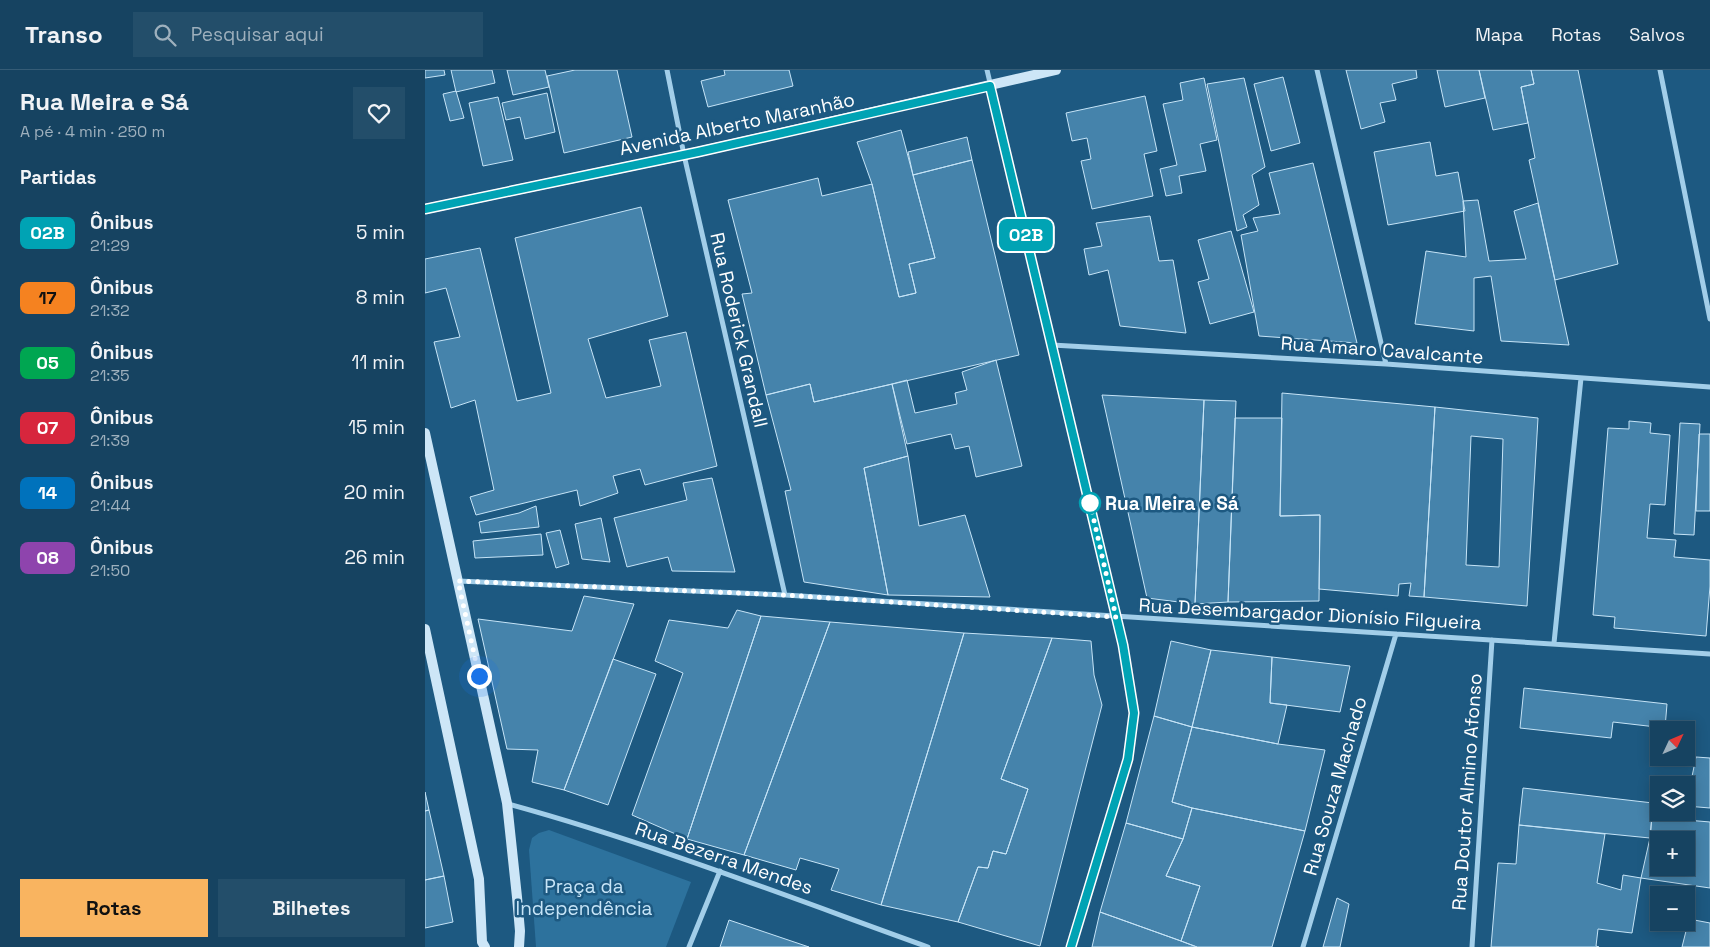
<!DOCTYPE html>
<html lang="pt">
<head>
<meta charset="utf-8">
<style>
  body { margin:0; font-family:"Space Grotesk",sans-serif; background:#234e6a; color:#f1f3f6; height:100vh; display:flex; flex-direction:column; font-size:19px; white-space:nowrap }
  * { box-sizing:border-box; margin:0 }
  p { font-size:16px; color:#9eb0bd }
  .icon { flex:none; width:28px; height:28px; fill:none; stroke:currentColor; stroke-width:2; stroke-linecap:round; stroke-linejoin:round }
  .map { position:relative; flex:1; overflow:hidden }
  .panel { display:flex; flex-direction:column; background:#164361; width:425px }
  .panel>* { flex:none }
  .badge { padding:0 10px; border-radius:8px; font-size:18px; line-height:32px }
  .needle { width:32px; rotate:46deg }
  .controls { position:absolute; left:1225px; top:651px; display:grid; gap:10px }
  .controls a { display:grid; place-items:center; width:45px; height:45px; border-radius:0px; background:#164361; box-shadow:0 2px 12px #0003,0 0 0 1px #355c76; font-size:25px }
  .you { position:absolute; width:25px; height:25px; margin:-12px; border:4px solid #fff; border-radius:50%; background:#1a73e8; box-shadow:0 0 0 8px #1a73e833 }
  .map>.badge { position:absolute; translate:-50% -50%; box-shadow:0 0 0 2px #fff }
  h2 { padding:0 20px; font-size:19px; line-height:45px }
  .round { display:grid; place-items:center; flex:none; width:52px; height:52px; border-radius:0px; background:#234e6a }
  .headline { display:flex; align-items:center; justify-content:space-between; height:85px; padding:0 20px }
  h1 { font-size:24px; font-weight:600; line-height:38px }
  .button { display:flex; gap:10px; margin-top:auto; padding:10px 20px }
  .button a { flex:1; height:58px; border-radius:0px; background:#f9b460; color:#111; font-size:20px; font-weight:600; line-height:58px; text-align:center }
  .button a+a { background:#234e6a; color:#f1f3f6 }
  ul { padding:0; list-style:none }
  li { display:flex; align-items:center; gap:15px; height:65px; padding:0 20px }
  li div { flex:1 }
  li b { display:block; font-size:19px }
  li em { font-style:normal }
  li .badge { min-width:55px; font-weight:700; text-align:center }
  header { display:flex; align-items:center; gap:30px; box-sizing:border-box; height:70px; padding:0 25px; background:#164361; border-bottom:1px solid #355c76 }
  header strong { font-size:24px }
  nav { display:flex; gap:28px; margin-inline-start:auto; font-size:18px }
  .search { width:350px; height:45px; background:#234e6a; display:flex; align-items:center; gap:12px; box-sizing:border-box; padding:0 18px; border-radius:0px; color:#9eb0bd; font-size:19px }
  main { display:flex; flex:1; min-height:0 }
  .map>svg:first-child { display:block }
</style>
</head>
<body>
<header>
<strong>Transo</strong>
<div class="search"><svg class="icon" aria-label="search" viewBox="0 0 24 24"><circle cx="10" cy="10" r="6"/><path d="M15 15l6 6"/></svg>Pesquisar aqui</div>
<nav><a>Mapa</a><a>Rotas</a><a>Salvos</a></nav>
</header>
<main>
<section class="panel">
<div class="headline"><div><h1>Rua Meira e Sá</h1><p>A pé · 4 min · 250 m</p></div><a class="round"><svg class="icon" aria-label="heart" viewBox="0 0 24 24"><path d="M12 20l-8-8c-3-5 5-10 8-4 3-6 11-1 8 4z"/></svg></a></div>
<h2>Partidas</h2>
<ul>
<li><span class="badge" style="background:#00a3b4;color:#fff">02B</span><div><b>Ônibus</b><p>21:29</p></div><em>5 min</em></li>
<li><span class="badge" style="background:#f58220;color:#111">17</span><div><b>Ônibus</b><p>21:32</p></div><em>8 min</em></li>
<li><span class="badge" style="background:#00a651;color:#fff">05</span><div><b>Ônibus</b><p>21:35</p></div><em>11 min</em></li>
<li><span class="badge" style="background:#d7263d;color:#fff">07</span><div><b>Ônibus</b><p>21:39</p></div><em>15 min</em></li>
<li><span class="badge" style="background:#0072bc;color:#fff">14</span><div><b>Ônibus</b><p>21:44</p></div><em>20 min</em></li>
<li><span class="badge" style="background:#8e44ad;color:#fff">08</span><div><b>Ônibus</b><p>21:50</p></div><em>26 min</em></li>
</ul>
<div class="button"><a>Rotas</a><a>Bilhetes</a></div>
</section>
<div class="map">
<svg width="1285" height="877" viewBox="0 0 1285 877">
  <rect width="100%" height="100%" fill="#1d5981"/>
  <path fill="#2d729d" d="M124,760L266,812L241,877H111L104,780L107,768L114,763Z"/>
  <path fill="#4583ab" stroke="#c6e4f7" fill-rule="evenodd" d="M0,0H19L20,5L0,8Z
    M26,0H67L70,13L31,22Z
    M82,0H120L124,17L88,25Z
    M150,0H192L207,67L139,83L122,6Z
    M299,0H364L368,16L283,37L276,11L300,5Z
    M921,0H991L992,8L967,14L971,30L955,33L960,52L936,59Z
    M1012,0H1054L1060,28L1020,37Z
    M1054,0H1106L1109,14L1096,17L1103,53L1068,60Z
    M1106,0H1153L1193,194L1130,210L1104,90L1110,88L1096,17L1109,14Z
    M858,7L875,73L846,81L829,14Z
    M779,8L792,70L775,74L781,101L754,106L757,123L741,126L735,99L752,95L738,34L758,30L755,13Z
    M819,8L840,97L827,105L834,135L818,145L822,157L812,161L782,14Z
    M31,21L39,48L25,51L18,24Z
    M122,23L130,62L100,69L95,47L81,50L77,33Z
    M720,26L732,81L719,84L728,126L667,139L656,91L666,89L662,68L647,71L641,43Z
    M73,27L88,90L58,96L44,33Z
    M476,60L510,188L484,194L491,223L474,227L447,114L432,72Z
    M542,67L547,90L488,105L483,82Z
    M1005,72L1011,106L1033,102L1040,141L963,155L949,82Z
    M547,90L594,285L389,332L385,314L341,325L317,224L327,223L303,130L393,108L397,126L447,114L474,227L491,223L484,194L510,188L488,105Z
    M888,93L932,273L834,266L816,165L833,161L828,148L855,144L844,103Z
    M1053,130L1064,191L1101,189L1089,141L1113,133L1144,275L1076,271L1066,206L1049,208V261L990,254L1001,181L1041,187L1038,131Z
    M216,137L243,246L163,269L181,328L236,316L224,270L261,262L292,396L220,415L215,399L188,406L193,423L155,436L152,420L51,445L45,427L69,420L50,330L26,338L9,272L35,267L21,218L0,223V189L55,178L92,331L126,323L90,168Z
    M725,146L734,191L748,190L761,263L695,256L683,200L664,205L659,179L677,176L671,153Z
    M806,161L829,242L785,254L773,212L784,209L773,170Z
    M571,290L597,396L551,407L544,376L530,379L526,364L482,374L467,314L482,310L490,343L532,334L530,323L542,320L537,302Z
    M385,314L389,332L467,314L483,386L439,398L463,525L379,512L360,421L366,420L341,325Z
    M857,323L1010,337L999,527L984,526L986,513L974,514L973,526L894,519L895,445L855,446Z
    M677,325L779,330L770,534L722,528Z
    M779,330L811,331L803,532L770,534Z
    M1010,337L1113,348L1102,536L999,527ZM1046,366L1078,369L1074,497L1041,495Z
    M810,348H857L855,446L895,445L894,531L803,532Z
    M1204,351L1226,353L1225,363L1245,365L1240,435L1225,434L1222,468L1251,470L1249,487L1285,490V516L1281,566L1189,558L1190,547L1168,545L1183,358L1204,359Z
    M1255,353L1275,354L1269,465L1249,464Z
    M1274,364H1285V441H1271Z
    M483,386L494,456L540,445L565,527L463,525L439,398Z
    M287,408L310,502L247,501L243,487L202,497L189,448L262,430L258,413Z
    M111,436L114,457L56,463L54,452L94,443Z
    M176,448L185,492L157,489L150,454Z
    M135,460L144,494L131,498L121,463Z
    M116,464L118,485L50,488L48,471Z
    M159,526L209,534L139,720L107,712L113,680L82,679L53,549L147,561Z
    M312,540L336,546L262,769L207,745L258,603L230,591L244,550L303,558Z
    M336,546L405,552L319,785L262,769Z
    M405,552L539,563L456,835L406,820L414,799L375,788L371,800L319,785Z
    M539,563L627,568L576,709L603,719L581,784L568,781L563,798L553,797L533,852L456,835Z
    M627,568L666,571L669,605L677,635L615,876L533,852L553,797L563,798L568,781L581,784L603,719L576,709Z
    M746,571L786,580L767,657L729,646Z
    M786,580L847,587L845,633L862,635L853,674L767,657Z
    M847,587L925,596L915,642L845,633Z
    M188,589L231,604L183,735L139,720Z
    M1099,618L1242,634L1240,658L1188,652L1186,668L1095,658Z
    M729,646L767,657L747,732L767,738L758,769L701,753Z
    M767,657L853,674L900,680L880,761L767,738L747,732Z
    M1271,687L1285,688V738L1261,736Z
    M1098,718L1228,733L1225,768L1094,755Z
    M0,722L4,740L0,741Z
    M767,738L880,761L847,877H772L756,871L775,816L741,806L758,769Z
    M4,740L19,806L0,810V741Z
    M1227,747L1285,752V818L1216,808L1225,768ZM1234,770H1261V798H1234Z
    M701,753L758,769L741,806L775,816L756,871L675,842Z
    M1094,755L1180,764L1172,813L1196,820L1198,805L1216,808L1207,863L1173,859L1171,876L1174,877H1066L1073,793L1091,794Z
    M19,806L28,852L0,858V810Z
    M912,828L924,834L915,877H898Z
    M675,842L756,871L772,877H667Z
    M1264,849L1285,853V877H1257Z
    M304,850L384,877H295Z"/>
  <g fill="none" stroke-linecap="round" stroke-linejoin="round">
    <path stroke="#a2cee9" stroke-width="5" d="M242,0L259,85L360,525
      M562,0L698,575L709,643L703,689L646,877
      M892,0L961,294
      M1235,0L1285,249
      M627,275L961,294L1285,317
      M33,511L360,525L1285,584
      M1129,573L1156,308
      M83,734C225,773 364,827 503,877
      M264,877L295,801
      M878,877L971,564
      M1047,877L1067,570"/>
    <path stroke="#cde6f7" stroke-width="10" d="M0,139L273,82L631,0
      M0,363L82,733L92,827L95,861L94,877
      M0,559L54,809L57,872L60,877"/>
  </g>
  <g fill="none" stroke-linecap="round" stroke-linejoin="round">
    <g stroke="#fff" stroke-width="11">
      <path id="line" d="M0,139L273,82L565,16L698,575L709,643L703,689L646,877"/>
    </g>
    <use href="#line" stroke="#00a3b4" stroke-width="8"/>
    <path stroke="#fff" stroke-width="5" stroke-dasharray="0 9" d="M54,606L33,511L360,525L691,547L665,433"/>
  </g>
  <circle fill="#fff" stroke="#00a3b4" stroke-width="2.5" cx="665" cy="433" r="10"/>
  <g text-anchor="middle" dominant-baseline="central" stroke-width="5" stroke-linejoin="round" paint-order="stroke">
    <g font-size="19" fill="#fff" stroke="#1d5981">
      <text transform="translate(312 54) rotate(-12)">Avenida Alberto Maranhão</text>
      <text transform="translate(314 260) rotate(77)">Rua Roderick Grandall</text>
      <text transform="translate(957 280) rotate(4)">Rua Amaro Cavalcante</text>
      <text transform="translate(885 544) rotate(3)">Rua Desembargador Dionísio Filgueira</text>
      <text transform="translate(910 716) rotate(-74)">Rua Souza Machado</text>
      <text transform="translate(1042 722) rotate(-86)">Rua Doutor Almino Afonso</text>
      <text transform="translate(299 788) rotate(19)">Rua Bezerra Mendes</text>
    </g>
    <g font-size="19" font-weight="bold" fill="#fff" stroke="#1d5981" text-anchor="start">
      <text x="680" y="433">Rua Meira e Sá</text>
    </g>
    <g font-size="19" fill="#c6e4f7" stroke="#1d5981">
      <text x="159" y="816">Praça da<tspan x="159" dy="22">Independência</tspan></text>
    </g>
  </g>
</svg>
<div class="controls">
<a><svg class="needle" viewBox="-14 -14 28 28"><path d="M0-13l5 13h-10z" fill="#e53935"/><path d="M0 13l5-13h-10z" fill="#9eb0bd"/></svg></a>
<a><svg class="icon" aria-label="layers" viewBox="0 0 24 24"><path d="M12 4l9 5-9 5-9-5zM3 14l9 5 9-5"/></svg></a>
<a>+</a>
<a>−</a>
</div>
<div class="you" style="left:54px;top:606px"></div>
<b class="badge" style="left:601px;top:165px;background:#00a3b4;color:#fff">02B</b>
</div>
</main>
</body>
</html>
